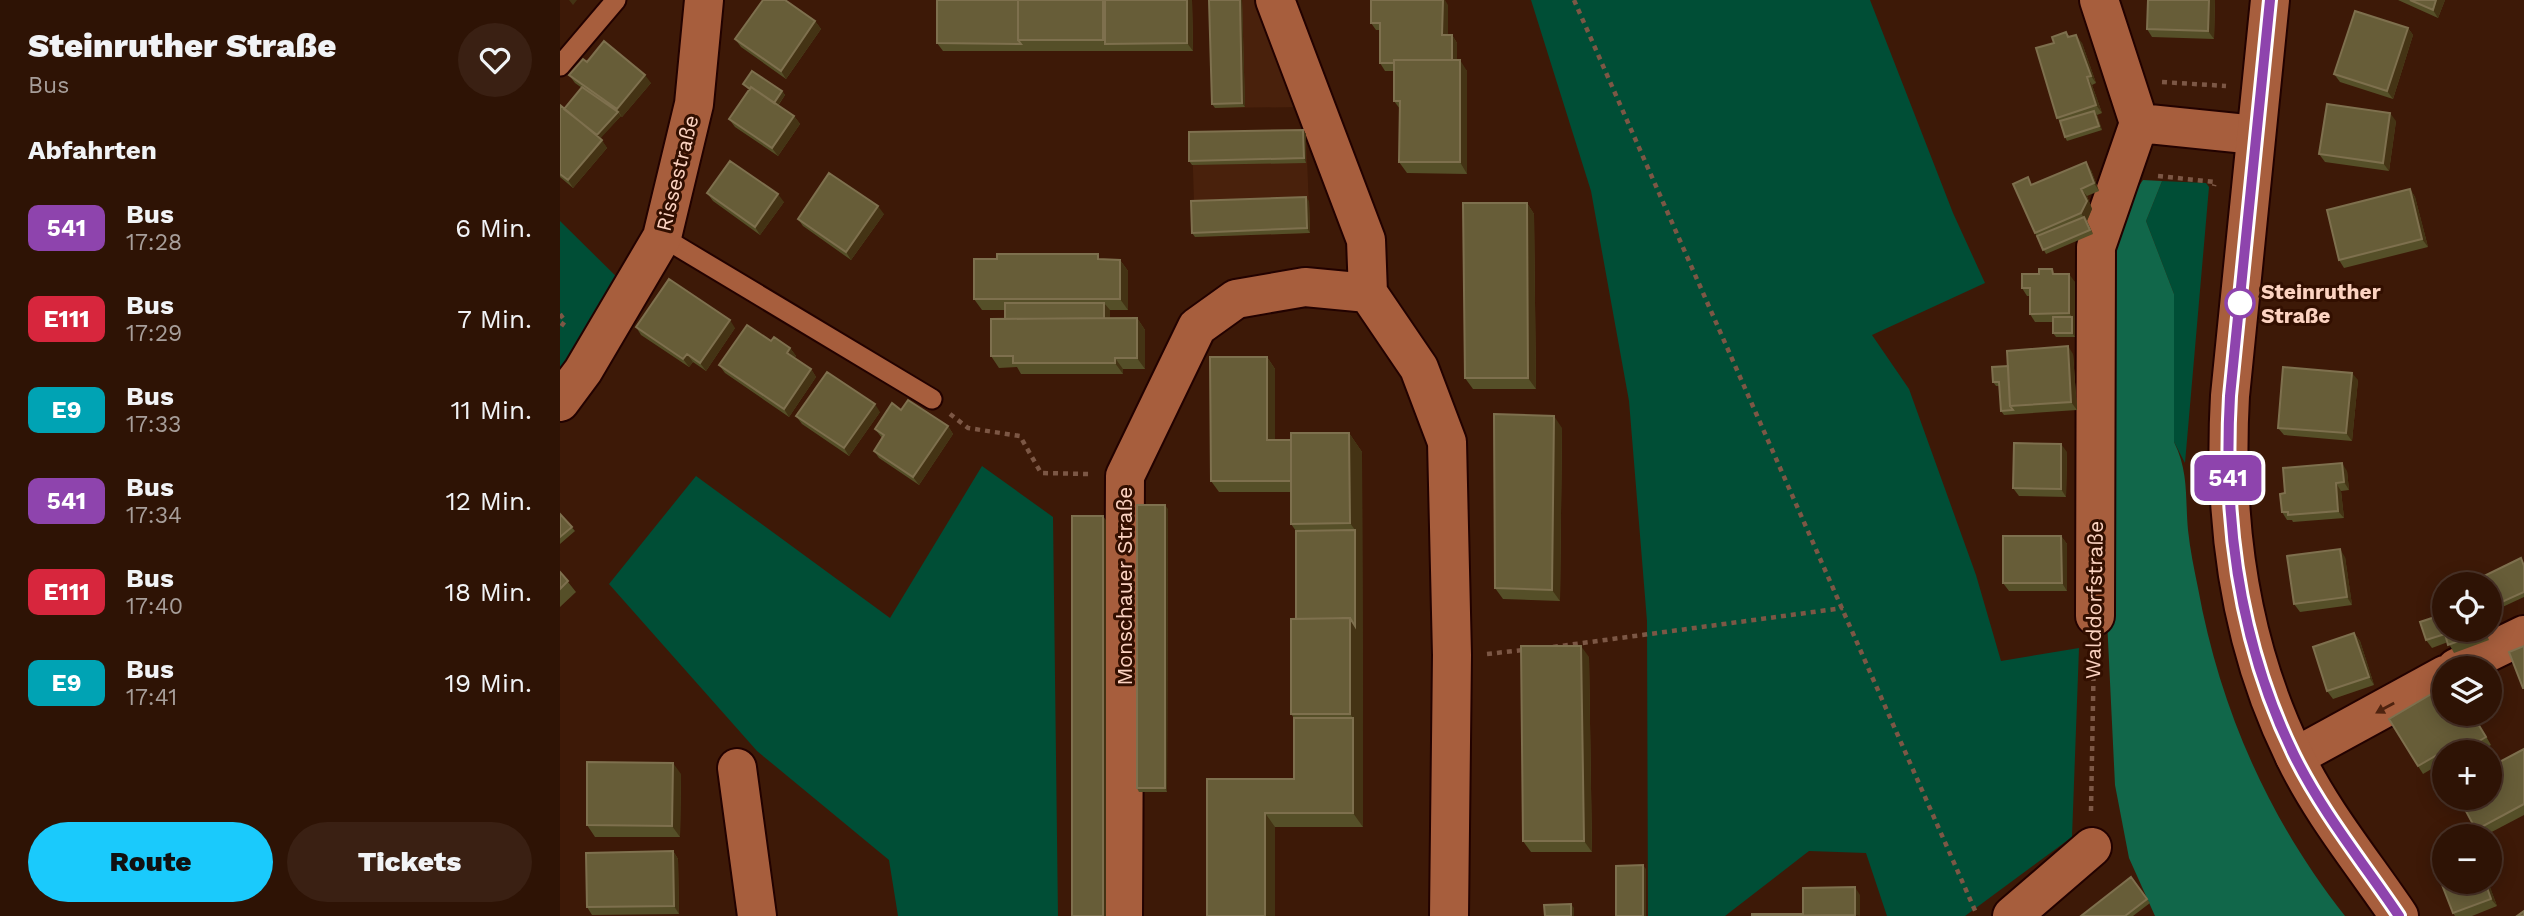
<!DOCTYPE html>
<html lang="de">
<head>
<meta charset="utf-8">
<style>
  body { margin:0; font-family:"Work Sans",sans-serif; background:#3a2013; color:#f1f3f6; height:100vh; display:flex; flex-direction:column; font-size:26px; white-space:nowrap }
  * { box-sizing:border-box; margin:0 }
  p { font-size:23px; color:#a79e9a }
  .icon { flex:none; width:38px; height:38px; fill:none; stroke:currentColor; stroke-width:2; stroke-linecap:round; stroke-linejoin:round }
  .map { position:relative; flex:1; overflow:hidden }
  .sheet { display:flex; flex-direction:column; background:#2e1305; width:560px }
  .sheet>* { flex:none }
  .badge { padding:0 14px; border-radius:10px; font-size:24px; line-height:46px }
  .buttons { position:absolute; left:1872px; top:572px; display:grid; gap:14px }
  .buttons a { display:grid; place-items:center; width:70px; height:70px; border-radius:50%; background:#2e1305; box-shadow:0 4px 18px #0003,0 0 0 2px #493227; font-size:35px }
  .map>.badge { position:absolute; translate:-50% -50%; box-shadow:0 0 0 4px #fff }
  h2 { padding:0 28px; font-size:26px; line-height:63px }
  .round { display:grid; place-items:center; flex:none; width:74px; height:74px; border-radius:37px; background:#3a2013 }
  .head { display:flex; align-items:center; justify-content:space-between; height:119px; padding:0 28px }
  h1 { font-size:33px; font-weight:800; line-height:52px }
  .action { display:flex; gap:14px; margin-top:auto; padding:14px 28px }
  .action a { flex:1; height:80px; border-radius:42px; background:#1acafc; color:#111; font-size:28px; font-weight:800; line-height:80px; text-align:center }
  .action a+a { background:#3a2013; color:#f1f3f6 }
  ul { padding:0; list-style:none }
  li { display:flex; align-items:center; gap:21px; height:91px; padding:0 28px }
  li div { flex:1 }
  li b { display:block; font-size:26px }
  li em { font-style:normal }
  li .badge { min-width:77px; font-weight:700; text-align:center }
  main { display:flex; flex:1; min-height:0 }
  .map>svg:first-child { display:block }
</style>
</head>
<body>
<main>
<section class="sheet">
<div class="head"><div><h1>Steinruther Straße</h1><p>Bus</p></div><a class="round"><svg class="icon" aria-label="heart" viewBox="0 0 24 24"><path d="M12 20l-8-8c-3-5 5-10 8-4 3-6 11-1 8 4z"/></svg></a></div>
<h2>Abfahrten</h2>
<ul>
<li><span class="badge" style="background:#8e44ad;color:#fff">541</span><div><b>Bus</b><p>17:28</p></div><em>6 Min.</em></li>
<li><span class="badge" style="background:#d7263d;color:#fff">E111</span><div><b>Bus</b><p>17:29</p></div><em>7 Min.</em></li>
<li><span class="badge" style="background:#00a3b4;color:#fff">E9</span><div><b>Bus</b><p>17:33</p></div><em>11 Min.</em></li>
<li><span class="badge" style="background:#8e44ad;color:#fff">541</span><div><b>Bus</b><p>17:34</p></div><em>12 Min.</em></li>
<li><span class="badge" style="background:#d7263d;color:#fff">E111</span><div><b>Bus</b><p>17:40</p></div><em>18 Min.</em></li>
<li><span class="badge" style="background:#00a3b4;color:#fff">E9</span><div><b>Bus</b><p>17:41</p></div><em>19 Min.</em></li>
</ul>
<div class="action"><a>Route</a><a>Tickets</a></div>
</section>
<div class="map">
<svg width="1964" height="916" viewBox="0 0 1964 916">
  <rect width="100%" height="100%" fill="#3d1907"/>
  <path fill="#49210c" d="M652,0H703L744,107L655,108Z
    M746,134L750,233L635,237L632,136Z"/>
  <path fill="#004e36" d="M971,0H1310L1393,213L1425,283L1312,335L1349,389L1416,575L1441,661L1519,648L1512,837L1405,916H1327L1306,853L1249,851L1165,916H1088L1087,621L1069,401L1031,191Z
    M1602,181L1646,183L1649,187L1625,463L1614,442V294L1586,221Z
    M0,221L69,289L0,399Z
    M422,466L493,517L498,916H338L329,860L197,751L49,584L136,476L330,618Z"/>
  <path fill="#11674a" d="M1583,180L1602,181L1586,221L1614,294V442C1629,472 1625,497 1628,530C1630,549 1634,569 1638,588C1660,709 1709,820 1785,916H1595L1569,858L1555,785L1547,620L1552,253L1574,193Z"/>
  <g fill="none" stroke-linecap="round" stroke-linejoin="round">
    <g stroke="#220200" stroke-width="23">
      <path id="lane" d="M0,66L56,0
        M102,237L372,399"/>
    </g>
    <g stroke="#220200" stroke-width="42">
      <path id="street" d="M715,0L806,240L808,293L859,368L887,442L892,655L889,916
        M1579,123L1696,135
        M0,402L23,371L102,237L134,104L144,0
        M1535,616L1536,247L1579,123L1539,0
        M1896,668L1964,635
        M1735,757L1885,675
        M177,768L197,916
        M563,916L565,476L637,327L676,299L745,287L808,293
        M1452,916L1532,847"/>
    </g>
    <g stroke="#220200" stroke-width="42">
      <path id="secondary" d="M1710,0L1670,396C1663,520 1679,643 1734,755C1761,812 1804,864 1839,916"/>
    </g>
    <path stroke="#7c5745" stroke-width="4.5" stroke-dasharray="5 5" stroke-linecap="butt" d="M1014,0L1417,915
      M1602,82L1666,86
      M1598,176L1655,182L1654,186
      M0,314L5,321L0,328
      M390,414L408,428L460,436L481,473L529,474
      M993,647L1283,608
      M927,654L963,650
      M1531,811L1534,649"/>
    <use href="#lane" stroke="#a75e3d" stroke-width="19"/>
    <use href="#street" stroke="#a75e3d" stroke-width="38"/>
    <use href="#secondary" stroke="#a75e3d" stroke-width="38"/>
  </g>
  <path fill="#554f28" d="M377,0H632L633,51H383L377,43Z
    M649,0H682L685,107L655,108L652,104Z
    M1655,0L1654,39L1592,37L1587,29Z
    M1838,0H1885L1878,18Z
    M888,5V35H892L897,43V60L907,71V174L847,173L839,162L840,109L834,101V71H825L820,63V30H816L811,23Z
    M255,21L261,29L226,79L181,47L175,39Z
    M1848,28L1853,35L1833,99L1780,82L1774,74Z
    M1506,32L1510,37L1522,43L1536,83L1532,85L1542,113L1537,115L1542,130L1507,141L1505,137L1500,121L1497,118L1494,43Z
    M27,62L91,83L62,117L61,116L40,138L47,148L13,188L0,177V105L4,109L22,88L15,83L9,75Z
    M183,84L222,91L225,95L218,106L234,116L240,124L218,156L175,127L169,119L189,90Z
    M1836,121L1829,171L1765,162L1759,154Z
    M743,130L746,134V163L632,165L629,161Z
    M1531,170L1539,191L1527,196L1532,209L1527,221L1533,234L1486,254L1475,233L1474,185Z
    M1850,189L1855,197L1868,247L1784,268L1779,260Z
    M147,193L224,202L200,235L153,201Z
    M749,201L750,233L635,237L632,233Z
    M967,203L974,214L976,389H913L905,378Z
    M324,214L291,260L243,226L238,219Z
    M542,259L560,260L568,271V310H549L550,318H577L585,330V369H563V374H461L457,367L439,368L431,356L445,319V310H422L414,299Z
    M1496,274L1515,282V337H1496L1493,333V322H1475L1470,314V296H1467L1462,288Z
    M76,327L175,328L146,371L133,362L129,367L81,335Z
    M211,341L230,348L236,356L234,358L251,369L256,377L229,417L165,373L159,365Z
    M1513,354L1517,410L1444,415L1441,411L1439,386H1436L1433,382L1448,366Z
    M707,357L715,369V440H731L789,433L802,452L803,827H715V916H647V779H734V718L731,714L736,619V531L731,524V492H659L651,481Z
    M1798,380L1792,441L1724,435L1718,428Z
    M341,410L388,426L393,434L359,485L319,458L314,451L322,438L315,429Z
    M320,412L289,456L242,424L236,416Z
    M1002,428L1000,601L943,599L935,588Z
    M1507,452L1506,497L1459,496L1453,488Z
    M1787,471L1789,490L1781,491L1784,518L1733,522L1732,520H1727L1722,512Z
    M608,509L607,792H579L577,788Z
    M0,514L15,531L0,544Z
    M1501,536L1507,544V591H1449L1443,583Z
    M1785,557L1792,605L1740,612L1734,604Z
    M1961,558L1964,564V597L1936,610L1933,606Z
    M0,572L16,592L0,607Z
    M1930,601L1939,623L1930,626Z
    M1860,622L1925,630L1929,640L1894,653L1888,642L1872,648L1866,640Z
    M1794,633L1800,641L1814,685L1773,699L1767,691Z
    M1029,657L1032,852H971L963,841Z
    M1885,714H1913L1931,745L1918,752H1885V761L1863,774L1858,766Z
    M1964,749V815L1924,836H1920L1916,830Z
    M121,774L120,837H35L27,825Z
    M113,851L118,859L119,914L32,915L27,907Z
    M1571,877L1590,903L1573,916H1521Z
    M1928,882L1937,906L1912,916H1895L1893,913Z"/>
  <path fill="#443314" d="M9,0H17L13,5Z
    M543,0H551L545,44L543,40Z
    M627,0H632L633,51L627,43Z
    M680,0H682L685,107L682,103Z
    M883,0H885L888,5V43L882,35Z
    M1649,0H1655L1654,39L1648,31Z
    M1876,0H1885L1878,18L1873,10Z
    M255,21L261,29L226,79L221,71Z
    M1848,28L1853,35L1833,99L1827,91Z
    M892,35L897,43V71L892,63Z
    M1516,35L1522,43L1536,83L1531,76Z
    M900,60L907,71V174L900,162Z
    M85,75L91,83L62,117L57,109Z
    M1527,77L1532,85L1542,113L1536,105Z
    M222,91L225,95L216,108L214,104Z
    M1534,111L1537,115L1542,130L1539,126Z
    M58,112L61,116L39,140L36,136Z
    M1830,113L1836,121L1829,171L1823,163Z
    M234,116L240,124L218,156L212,148Z
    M743,130L746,134V163L744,158Z
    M42,140L47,148L13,188L8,180Z
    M1526,162L1531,170L1539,191L1534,183Z
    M1521,189L1527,196L1532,209L1527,221L1533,234L1521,213Z
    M1850,189L1855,197L1868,247L1862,239Z
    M218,194L224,202L200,235L195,227Z
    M746,197L749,201L750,233L747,228Z
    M967,203L974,214L976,389L968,378Z
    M318,206L324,214L291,260L286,252Z
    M560,260L568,271V310L560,299Z
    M1509,274L1515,282V321L1509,313Z
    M544,303L550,310V330L544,322Z
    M1512,317L1515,321V337L1512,333Z
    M577,318L585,330V369L577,358Z
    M170,320L175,328L146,371L140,363Z
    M1508,346L1513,354L1517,410L1511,402Z
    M230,348L236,356L232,361L227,353Z
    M127,354L133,362L129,367L123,359Z
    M707,357L715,369V452L707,440Z
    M555,358L563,369V374L555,363Z
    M251,369L256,377L229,417L224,409Z
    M1792,373L1798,380L1792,441L1786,433Z
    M315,404L320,412L289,456L284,448Z
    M994,416L1002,428L1000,601L992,590Z
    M388,426L393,434L359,485L353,477Z
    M789,433L802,452L803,732L790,714V618L795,530L790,523Z
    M1501,444L1507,452L1506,497L1501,489Z
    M1782,463L1787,471L1789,490L1784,482Z
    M1776,483L1781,491L1784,518L1778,511Z
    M605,505L608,509L607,792L605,788Z
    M543,516L546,520V916H543Z
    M1501,536L1507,544V591L1502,583Z
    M1780,549L1785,557L1792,605L1787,597Z
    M1794,633L1800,641L1814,685L1809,677Z
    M1021,646L1029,657L1032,852L1024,841Z
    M793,718L803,732V827L793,813Z
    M113,763L121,774L120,837L112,826Z
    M705,813L715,827V916H705Z
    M113,851L118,859L119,914L114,906Z
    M1083,865L1086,869V916H1083Z
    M1925,882H1928L1937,906L1931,899Z
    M1295,887L1300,895V916L1295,915Z
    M1011,904L1014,908V916H1011Z"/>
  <path fill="#675d38" stroke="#7e704e" stroke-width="2" d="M203,0H225L255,21L221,71L175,39Z
    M377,0H458V40L461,44L377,43Z
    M458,0H543V40H458Z
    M545,0H627V43L545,44Z
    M649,0H680L682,103L652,104Z
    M811,0H883L882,35H892V60H834V63H820V23H811Z
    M1588,0H1649L1648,31L1587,29Z
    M1850,0H1876L1873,10Z
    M1795,11L1848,28L1827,91L1774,74Z
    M1506,32L1508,37L1516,35L1531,76L1527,77L1536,105L1497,118L1476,48L1494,43L1492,37Z
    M44,41L85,75L57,109L9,75L23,59L27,62Z
    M834,60H900V162H839L840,101H834Z
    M192,71L222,91L214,103L191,87L190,89L183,84Z
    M22,87L58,112L37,135L4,109Z
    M191,87L234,116L212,148L169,119Z
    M1767,104L1830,113L1823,163L1759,154Z
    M0,105L42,140L8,180L0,174Z
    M1534,111L1539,126L1505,137L1500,121Z
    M743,130L744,158L629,161V132Z
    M170,161L218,194L195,227L147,193Z
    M1526,162L1534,183L1521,189L1527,201L1521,213L1475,233L1453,184L1468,177L1471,185Z
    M269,173L318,206L286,252L238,219Z
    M1850,189L1862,239L1779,260L1767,210Z
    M746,197L747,228L632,233L631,201Z
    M903,203H967L968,378H905Z
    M1524,217L1530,230L1483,250L1477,236Z
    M437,254H538V259L560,260V299H414V259H437Z
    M1479,269H1492L1493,274H1509V313L1470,314V288H1462V274H1479Z
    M109,279L170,320L140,363L127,354L123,359L76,327Z
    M445,303H544V318L445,319Z
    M1493,317H1512V333H1493Z
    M577,318V358H555V363H453V356H431V319Z
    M187,325L211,341L214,337L230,348L227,353L251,369L224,409L159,365Z
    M1508,346L1511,402L1450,406L1447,351Z
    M650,357H707V440H731V481H651Z
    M1448,366L1450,406L1453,410L1441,411L1439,382H1433L1432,367Z
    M1723,367L1792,373L1786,433L1718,428Z
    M267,372L315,404L284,448L236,416Z
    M348,400L388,426L353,477L314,451L324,435L315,429L332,403L341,410Z
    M934,414L994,416L992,590L935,588Z
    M731,433H789L790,523L731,524Z
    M1454,443L1501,444V489L1453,488Z
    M1782,463L1784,482L1776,483L1778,511L1728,515V512H1722L1720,494L1725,493L1723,468Z
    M577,505H605V788H577Z
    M0,514L12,527L0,537Z
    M512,516H543V916H512Z
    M795,530V626L790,618L736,619V531Z
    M1443,536H1501L1502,583H1443Z
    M1780,549L1787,597L1734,604L1727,556Z
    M1961,558L1964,566V592L1933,606L1930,600V584H1923L1920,578Z
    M0,572L8,581L0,589Z
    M1930,604L1937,619L1930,621Z
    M1885,605V630H1923V632L1888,645L1885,634L1866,640L1860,622L1875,617L1873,609Z
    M790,618V714H731V619Z
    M1794,633L1809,677L1767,691L1753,647Z
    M961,646H1021L1024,841H963Z
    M1964,646V688H1963L1949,652Z
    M1885,686V714H1912L1926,737L1900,752H1885V757L1882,752L1858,766L1829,719Z
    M734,718H793V813H705V916H647V779H734Z
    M1964,749V804L1916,830L1899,798H1930V767Z
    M27,762L113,763L112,826L27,825Z
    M113,851L114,906L27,907L26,853Z
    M1885,864V882H1925L1931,899L1893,913L1875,867Z
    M1083,865V916H1056V866Z
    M1571,877L1587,899L1565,916H1521Z
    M1295,887V915L1192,916V914H1243V888Z
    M1011,904V916H985L984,905Z
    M1964,911V916H1957Z"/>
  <defs><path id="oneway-solid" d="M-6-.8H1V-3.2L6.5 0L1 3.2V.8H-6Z" transform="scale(1.75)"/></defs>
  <use fill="#4f230f" href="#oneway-solid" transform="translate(1825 708) rotate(151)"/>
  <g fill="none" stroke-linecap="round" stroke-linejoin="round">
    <g stroke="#fff" stroke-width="16">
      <path id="line" d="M1710,0L1670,396C1663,520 1679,643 1734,755C1762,812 1804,864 1839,916"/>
    </g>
    <use href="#line" stroke="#8e44ad" stroke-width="10"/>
  </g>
  <circle fill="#fff" stroke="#8e44ad" stroke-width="3.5" cx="1680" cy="303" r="14"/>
  <g text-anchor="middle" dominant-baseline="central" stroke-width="6" stroke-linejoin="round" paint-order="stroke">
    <g font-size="21" fill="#fcd3c1" stroke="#320f00">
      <text transform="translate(117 173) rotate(-76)">Rissestraße</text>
      <text transform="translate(564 586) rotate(-90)">Monschauer Straße</text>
      <text transform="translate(1534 600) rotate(-89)">Walddorfstraße</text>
    </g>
    <g font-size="21" font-weight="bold" fill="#fcd3c1" stroke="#320f00" text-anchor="start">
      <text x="1701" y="291">Steinruther<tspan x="1701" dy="24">Straße</tspan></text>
    </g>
  </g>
</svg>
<div class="buttons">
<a><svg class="icon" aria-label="locate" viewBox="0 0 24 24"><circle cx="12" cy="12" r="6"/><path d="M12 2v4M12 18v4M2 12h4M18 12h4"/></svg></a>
<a><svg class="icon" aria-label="layers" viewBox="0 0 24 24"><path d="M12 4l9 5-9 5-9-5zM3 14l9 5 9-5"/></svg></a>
<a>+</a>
<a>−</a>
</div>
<b class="badge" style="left:1668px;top:478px;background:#8e44ad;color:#fff">541</b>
</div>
</main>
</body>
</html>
